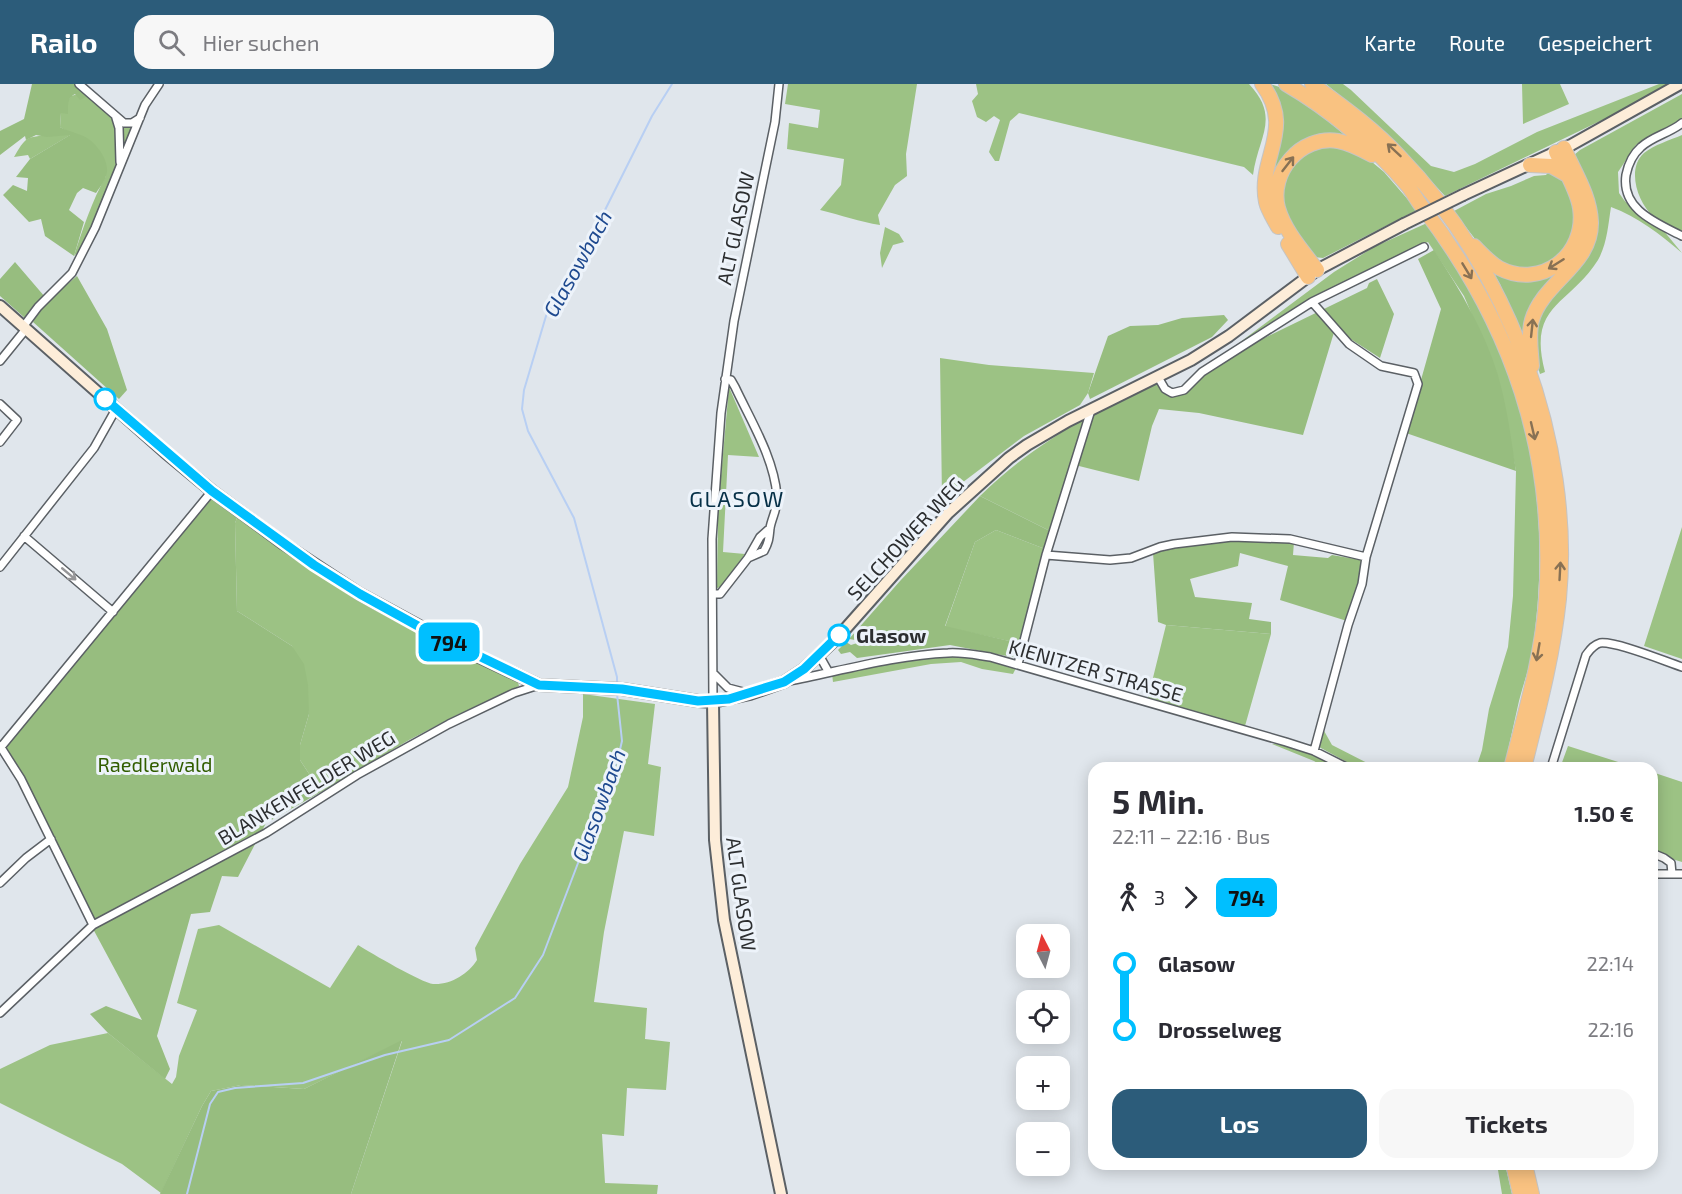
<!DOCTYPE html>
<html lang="de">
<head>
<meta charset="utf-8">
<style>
  body { margin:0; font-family:"Exo 2",sans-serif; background:#f7f7f7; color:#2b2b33; height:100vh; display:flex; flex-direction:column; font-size:22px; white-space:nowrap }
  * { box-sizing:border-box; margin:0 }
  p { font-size:20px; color:#7c7c81 }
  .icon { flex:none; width:33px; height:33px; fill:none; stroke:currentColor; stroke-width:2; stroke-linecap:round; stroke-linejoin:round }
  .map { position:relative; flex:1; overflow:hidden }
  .details { position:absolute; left:1088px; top:678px; width:570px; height:408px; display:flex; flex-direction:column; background:#fff; border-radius:18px; box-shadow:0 3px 15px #0003 }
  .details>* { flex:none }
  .badge { padding:0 12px; border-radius:9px; font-size:21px; line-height:39px }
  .needle { width:39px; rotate:354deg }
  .controls { position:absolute; left:1016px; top:840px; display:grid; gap:12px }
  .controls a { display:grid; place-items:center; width:54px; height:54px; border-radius:12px; background:#fff; box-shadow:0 3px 15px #0003; font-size:30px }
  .map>.badge { position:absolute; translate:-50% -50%; box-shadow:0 0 0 3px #fff }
  .legs { display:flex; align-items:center; gap:9px; height:66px; padding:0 24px; font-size:20px }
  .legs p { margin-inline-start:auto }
  .head { display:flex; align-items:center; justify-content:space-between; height:102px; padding:0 24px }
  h1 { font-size:33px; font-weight:700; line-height:45px }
  .primary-button { display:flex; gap:12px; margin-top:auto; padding:12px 24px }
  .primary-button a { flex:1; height:69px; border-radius:18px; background:#2c5c7a; color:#fff; font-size:24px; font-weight:700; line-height:69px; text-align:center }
  .primary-button a+a { background:#f7f7f7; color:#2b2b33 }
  ul { padding:0 24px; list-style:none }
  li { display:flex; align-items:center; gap:21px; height:66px; font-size:22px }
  li i { display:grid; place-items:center; width:9px; height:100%; margin:0 8px; background:currentColor }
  li i::after { content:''; width:15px; height:15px; margin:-8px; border:4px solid; border-radius:50%; background:#fff }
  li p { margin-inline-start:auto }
  li:first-child i { background:linear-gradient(#0000 50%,currentColor 0) }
  li:last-child i { background:linear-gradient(currentColor 50%,#0000 0) }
  header { display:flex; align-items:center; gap:36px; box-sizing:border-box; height:84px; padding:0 30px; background:#2c5c7a; color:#fff }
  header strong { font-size:28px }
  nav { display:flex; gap:33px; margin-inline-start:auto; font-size:21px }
  .search { width:420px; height:54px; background:#f7f7f7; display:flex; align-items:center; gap:15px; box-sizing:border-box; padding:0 21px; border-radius:18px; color:#7c7c81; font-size:22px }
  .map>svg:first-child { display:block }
</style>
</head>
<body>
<header>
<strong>Railo</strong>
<div class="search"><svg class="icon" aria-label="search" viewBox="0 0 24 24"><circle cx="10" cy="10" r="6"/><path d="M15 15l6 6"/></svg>Hier suchen</div>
<nav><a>Karte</a><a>Route</a><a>Gespeichert</a></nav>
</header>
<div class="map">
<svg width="1682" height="1110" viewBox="0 0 1682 1110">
  <rect width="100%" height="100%" fill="#e0e6ec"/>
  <path fill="#9cc284" d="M788,0H917L906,70L907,92L895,101L878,131L880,141C860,138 841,131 820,126L841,101L844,75L787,65L789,39L818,44L820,26L785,20Z
    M976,0H1249C1281,34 1258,53 1253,91L1244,83L1019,29L1010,37L999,77H995L989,68L1000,36L994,32L986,38L977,33L972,17L978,10Z
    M1268,0C1287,0 1333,42 1350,55H1312L1269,117L1272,81Z
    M1326,0H1343L1351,6L1431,82L1454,88L1475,80L1537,48L1659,0H1671L1623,26L1445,112L1391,54Z
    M1522,0H1560L1569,20L1523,40Z
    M85,8L129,41C136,55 118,80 112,93C100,118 96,154 74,172C83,144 92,117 106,92L72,50L30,75L28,71L14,73C17,68 21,60 26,56C33,50 60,51 71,50L60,43L61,29L71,12Z
    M1682,10V34L1670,44L1652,51L1636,61L1618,88L1619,109L1624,116L1638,131L1663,146L1682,169C1660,150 1638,133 1611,123C1608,142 1607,160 1598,176C1569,222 1527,220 1545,288L1540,290C1522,231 1550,212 1586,171L1574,71L1580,66Z
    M1682,51V147C1673,143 1661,138 1653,132C1638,119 1626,85 1644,69C1654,61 1670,56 1682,51Z
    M1328,59L1366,73L1384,88L1417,126L1323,174L1314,173L1282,127L1283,95L1300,69Z
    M1550,86C1573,97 1573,121 1577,144C1571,153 1565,168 1557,176C1552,181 1539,185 1531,185C1493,188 1475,154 1454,127L1486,110L1511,102L1534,92L1546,91Z
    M1427,139C1449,172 1471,205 1489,240C1538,341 1549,458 1532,569C1529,585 1523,601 1519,617C1514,639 1509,662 1504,684H1476L1482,666L1489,625L1508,563L1513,512L1516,387L1496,287L1464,212L1428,158L1339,200L1235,262L1334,188L1374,163Z
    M885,143L899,150L904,158L893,161L882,184L880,169Z
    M1587,145L1551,199L1527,262L1500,200L1486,177L1546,191Z
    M940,274L989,281L1094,289L1088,309L1080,321L1024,352L942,414Z
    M729,303L759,373L728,371L723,468L745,470L721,503L717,504L718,426Z
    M1089,331L1050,447L980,412C1016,377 1047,357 1089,331Z
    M237,434L245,435L279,460L517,594L519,602L457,631L409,656L321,708L300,676V661L309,630L292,562L237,527L235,439Z
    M1682,443V575L1644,562Z
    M996,446L1045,465L1022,560L945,543L975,458Z
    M1166,541L1271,550L1245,642L1148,614Z
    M960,572L1017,582L1013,590L982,585L961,578L931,580L833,598L832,590L932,573Z
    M583,610L655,620L648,680L661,683L654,752L624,747L604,848L594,918L647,924L645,955L670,958L666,1006L627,1004L624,1052L602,1050L605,1099L658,1101L657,1110H351L402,957L304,1005L241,1001L211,1007L202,1022L161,1109L122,1080L0,1019V985L50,961L108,949L172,1000L176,993L179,972L197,926L177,919L198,845L219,841L330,904L358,861C371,869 422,899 433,900C451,901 468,890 477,876L475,864L520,780L568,703L583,633Z
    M1323,645L1332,661L1377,684H1358L1319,663Z
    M1272,660C1295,659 1320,674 1339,684H1325L1314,677Z
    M1568,662L1637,684H1560Z
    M1652,688L1682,698V778L1652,769Z
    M1497,1080H1505L1512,1110H1502Z"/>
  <path fill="#97bd7f" d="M32,0H76L85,8L86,13L80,16L75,10C67,14 68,22 68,30L61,29L60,43C69,48 79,49 87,54C98,61 111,79 106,92C105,97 100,103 96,109L83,104L77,109L69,126L84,138L74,172L45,152L41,135L29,138L3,111L13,101L27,107L28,94L16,93L30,75L70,51L47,53L36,51L26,56L25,52L0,71V47L24,35Z
    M1434,166C1459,204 1483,244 1497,288C1507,321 1511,354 1516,387L1406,349L1441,225L1418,175Z
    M15,178L45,213L26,235L0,212V195Z
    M77,192L107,245L127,306L119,315L33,238L39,224Z
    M1377,195L1394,230L1380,274L1335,245L1303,351L1199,329L1159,325L1152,342L1139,397L1071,380L1089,331L1163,297L1173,313C1186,308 1198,301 1206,289L1256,258L1367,204L1369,199Z
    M1224,231L1228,236L1212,253L1090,315L1088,309L1108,252L1130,242L1158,241L1182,234Z
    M214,412L245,435L237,434L235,439L237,527L292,562L304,580L308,601L309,630L300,661V676L321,708L266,739L238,793L222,792L210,828L191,830L157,952L170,985L165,995L108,949L90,930L106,922L142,936L92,843L91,837L5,662Z
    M980,412L1050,447L1045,465L996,446L975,458L945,542L1022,560L1020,569L1012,573L950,561L857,574L850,568L841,570L838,566L846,558L851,561L882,551L880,549L855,556L849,555L900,497Z
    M1276,456L1294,458L1293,471L1328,474L1332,471L1361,476L1359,500L1347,537L1280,516L1288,482L1240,469L1238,482L1190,495L1195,513L1252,519L1249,535L1271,538V550L1166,541L1158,538L1153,469L1206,458Z
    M402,956L351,1110H160L202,1022L211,1007L241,1001L304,1005Z"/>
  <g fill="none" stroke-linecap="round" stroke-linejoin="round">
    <path stroke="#b8cff3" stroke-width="2" d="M617,601V593L574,434L528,347L522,325L524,306L546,232L584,168L652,32L672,0
      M187,1110L210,1020L218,1008L235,1004L303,999L385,971L449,956L515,914L543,871L618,674L622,657L617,610"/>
    <g stroke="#5b6065" stroke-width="10">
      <path id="street" d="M79,0L124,39H132L140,34
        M116,34L119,44L120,78
        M1682,39C1670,49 1653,52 1641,63C1633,70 1628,81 1626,91C1621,126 1657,139 1682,152
        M1312,218L1349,260L1381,282L1414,289L1418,300L1366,473L1362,500L1348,541L1314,667
        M23,243L38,223L72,189L95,144L145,21L159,0
        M0,277L26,245
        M1158,293L1165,305L1172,309L1184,306L1202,288L1312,218L1424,163
        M725,295L731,296L735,303C751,337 774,374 777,412C778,424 772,433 770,444C769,454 769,458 764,467L748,474
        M0,320L17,336L0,358
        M24,452L113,528
        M1046,471L1110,476L1131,474L1160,463L1174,460L1232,453L1290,455L1366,473
        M0,483L94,364L116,325
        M713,510H720L748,474L760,453L770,444
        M819,571L828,587
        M1018,580L1046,471L1091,326
        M713,589L728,604L747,609
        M789,597C840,587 897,571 948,569C962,568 976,571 990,573L1286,658L1314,667L1348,684
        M713,618L712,455L721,329L734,237L775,38L779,0
        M0,662L21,695L93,841
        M1,663L212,407
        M1551,684L1586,571C1590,566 1593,561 1600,559C1616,557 1664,577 1682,583
        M1652,769L1664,774L1671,779L1672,790
        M1652,790H1682
        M0,799L26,774L51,755
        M0,929L93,841L266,749L357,691L449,640L514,609L539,601"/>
    </g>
    <g stroke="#5b6065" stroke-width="14">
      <path id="secondary" d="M1463,111L1571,61L1680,0
        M0,222L165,368L212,407L284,460L360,510L458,563L539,601L622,605L698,617L713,618L750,610L784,598L804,585L840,551L948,429L1009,374L1027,361L1068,337L1191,276L1229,252L1317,186L1404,140
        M713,618L715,756L724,836L781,1110"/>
    </g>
    <g stroke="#c4c4c5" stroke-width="16">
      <path id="highway" d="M1262,0C1296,46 1257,74 1266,118C1268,127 1274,135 1278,143
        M1286,0C1329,25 1375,63 1407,101C1413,108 1417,117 1423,124C1512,240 1556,368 1546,516C1542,573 1525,629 1511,684
        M1312,0C1342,22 1373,44 1399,72C1508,184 1574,359 1559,515C1553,573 1538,628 1524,684
        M1530,81L1551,82L1567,91
        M1288,160L1308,193
        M1474,162C1481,169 1490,179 1499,184C1541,206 1587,171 1580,124C1577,105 1564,85 1556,68
        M1317,186C1303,167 1285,148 1278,124C1269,89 1300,51 1338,57C1350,59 1361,65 1372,71
        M1532,282C1531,267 1528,250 1532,236C1543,198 1592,181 1591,138C1590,111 1574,88 1564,64
        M1513,1080L1520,1110
        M1525,1080L1532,1110"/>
    </g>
    <use href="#street" stroke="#fff" stroke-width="7"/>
    <use href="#secondary" stroke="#fdedd9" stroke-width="10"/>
    <use href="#highway" stroke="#f9c281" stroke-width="14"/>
    <g stroke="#5b6065" stroke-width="14" stroke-linecap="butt">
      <path id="secondary-bridge" d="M1404,140L1463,111"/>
    </g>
    <use href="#secondary-bridge" stroke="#fdedd9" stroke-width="10"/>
  </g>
  <defs><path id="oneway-shaft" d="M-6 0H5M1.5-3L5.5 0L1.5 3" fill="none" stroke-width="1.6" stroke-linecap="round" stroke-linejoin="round" transform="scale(1.5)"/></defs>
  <g stroke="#887154">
    <use href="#oneway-shaft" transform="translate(1394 66) rotate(-137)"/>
    <use href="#oneway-shaft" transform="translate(1288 80) rotate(-52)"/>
    <use href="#oneway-shaft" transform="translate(1556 180) rotate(148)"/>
    <use href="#oneway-shaft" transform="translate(1467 187) rotate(59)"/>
    <use href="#oneway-shaft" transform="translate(1532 244) rotate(-84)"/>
    <use href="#oneway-shaft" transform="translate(1533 347) rotate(77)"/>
    <use href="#oneway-shaft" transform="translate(1560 487) rotate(-87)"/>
    <use href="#oneway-shaft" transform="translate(1538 568) rotate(100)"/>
  </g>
  <use stroke="#969698" href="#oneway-shaft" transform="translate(69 490) rotate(40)"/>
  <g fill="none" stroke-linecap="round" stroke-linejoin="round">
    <g stroke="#fff" stroke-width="14">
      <path id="line-1" d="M105,315L212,407L314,481L360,510L427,547L539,601L622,605L698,617L729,615L784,598L804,585L839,551"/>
    </g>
    <use href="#line-1" stroke="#00bfff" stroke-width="9"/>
  </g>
  <g fill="#fff" stroke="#00bfff" stroke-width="3">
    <circle cx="105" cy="315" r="10"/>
    <circle cx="839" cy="551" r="10"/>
  </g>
  <g text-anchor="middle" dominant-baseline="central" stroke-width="6" stroke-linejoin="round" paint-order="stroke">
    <g font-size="20" fill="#2c2e30" stroke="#edf3fa">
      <text transform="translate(735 144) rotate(-78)">ALT GLASOW</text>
      <text transform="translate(905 454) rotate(-47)">SELCHOWER WEG</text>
      <text transform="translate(1096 586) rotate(16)">KIENITZER STRASSE</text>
      <text transform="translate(306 703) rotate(-31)">BLANKENFELDER WEG</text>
      <text transform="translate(742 810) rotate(82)">ALT GLASOW</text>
    </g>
    <g font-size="20" font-weight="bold" fill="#2c2e30" stroke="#edf3fa" text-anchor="start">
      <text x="856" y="551">Glasow</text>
    </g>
    <g font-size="20" fill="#315d00" stroke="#edf3fa">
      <text x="155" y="680">Raedlerwald</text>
    </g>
    <g font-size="21" font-style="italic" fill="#1e498f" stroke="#edf3fa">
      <text transform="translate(577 179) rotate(-61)">Glasowbach</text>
      <text transform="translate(598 721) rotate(-70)">Glasowbach</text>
    </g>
    <g font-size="22" letter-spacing="1.5" fill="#063047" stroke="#edf3fa">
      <text x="737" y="414">GLASOW</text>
    </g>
  </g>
</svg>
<div class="controls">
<a><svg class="needle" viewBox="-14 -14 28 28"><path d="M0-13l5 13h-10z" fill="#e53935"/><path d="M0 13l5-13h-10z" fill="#7c7c81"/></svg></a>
<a><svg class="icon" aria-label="locate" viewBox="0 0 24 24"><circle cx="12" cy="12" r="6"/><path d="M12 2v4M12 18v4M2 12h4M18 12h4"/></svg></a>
<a>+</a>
<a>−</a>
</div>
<b class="badge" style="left:449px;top:558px;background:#00bfff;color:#111">794</b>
<section class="details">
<div class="head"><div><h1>5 Min.</h1><p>22:11 – 22:16 · Bus</p></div><b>1.50 €</b></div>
<div class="legs"><svg class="icon" aria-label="walk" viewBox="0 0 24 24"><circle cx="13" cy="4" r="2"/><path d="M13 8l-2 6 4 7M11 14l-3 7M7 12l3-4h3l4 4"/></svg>3<svg class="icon" aria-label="forward" viewBox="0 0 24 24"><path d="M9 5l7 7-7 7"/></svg><b class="badge" style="background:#00bfff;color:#111">794</b></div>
<ul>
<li><i style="color:#00bfff"></i><b>Glasow</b><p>22:14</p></li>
<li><i style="color:#00bfff"></i><b>Drosselweg</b><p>22:16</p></li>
</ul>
<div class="primary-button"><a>Los</a><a>Tickets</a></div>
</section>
</div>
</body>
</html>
